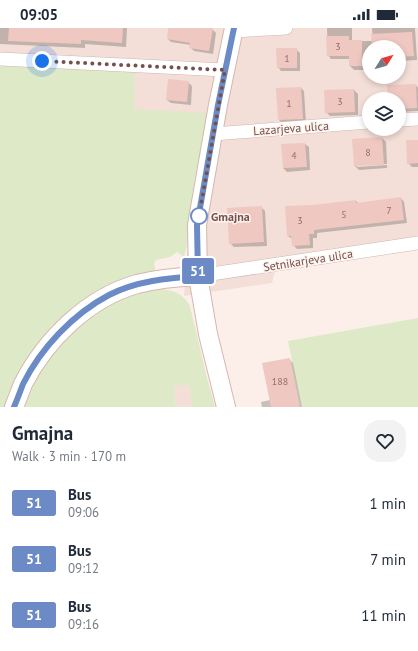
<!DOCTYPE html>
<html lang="en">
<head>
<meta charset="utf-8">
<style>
  body { margin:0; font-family:"PT Sans",sans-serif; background:#f2f2f3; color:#1f2937; height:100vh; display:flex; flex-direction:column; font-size:15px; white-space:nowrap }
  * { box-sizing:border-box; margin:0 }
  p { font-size:13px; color:#747a83 }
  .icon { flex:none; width:22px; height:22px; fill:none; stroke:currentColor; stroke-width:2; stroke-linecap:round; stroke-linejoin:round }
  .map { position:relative; height:379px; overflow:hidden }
  .details { display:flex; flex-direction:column; background:#fff; flex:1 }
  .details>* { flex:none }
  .badge { padding:0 8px; border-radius:3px; font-size:14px; line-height:26px }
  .needle { width:26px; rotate:53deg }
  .fabs { position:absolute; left:362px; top:12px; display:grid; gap:8px }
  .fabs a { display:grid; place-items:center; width:44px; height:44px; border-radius:50%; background:#fff; box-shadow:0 2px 6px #0003; font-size:20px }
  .you { position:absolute; width:20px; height:20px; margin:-10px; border:3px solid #fff; border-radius:50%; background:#1a73e8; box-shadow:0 0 0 6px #1a73e833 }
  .map>.badge { position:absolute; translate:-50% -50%; box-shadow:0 0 0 2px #fff }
  .round { display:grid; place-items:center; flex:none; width:42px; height:42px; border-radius:16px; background:#f2f2f3 }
  .head { display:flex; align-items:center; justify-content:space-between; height:68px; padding:0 12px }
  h1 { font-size:19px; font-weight:700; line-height:30px }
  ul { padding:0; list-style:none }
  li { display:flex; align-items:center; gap:12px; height:56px; padding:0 12px }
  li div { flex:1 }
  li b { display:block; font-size:15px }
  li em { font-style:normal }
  li .badge { min-width:44px; font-weight:700; text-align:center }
  .status { display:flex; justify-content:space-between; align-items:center; height:28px; padding:0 20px; background:#fff; direction:ltr }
  .status svg { height:11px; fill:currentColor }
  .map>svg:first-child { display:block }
</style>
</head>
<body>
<div class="status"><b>09:05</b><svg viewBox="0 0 49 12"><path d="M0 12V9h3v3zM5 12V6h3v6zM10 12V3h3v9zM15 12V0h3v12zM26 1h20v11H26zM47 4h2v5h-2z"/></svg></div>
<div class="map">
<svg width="418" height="379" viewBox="0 0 418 379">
  <rect width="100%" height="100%" fill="#fcefe9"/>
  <path fill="#f3dfd7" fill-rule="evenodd" d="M0,0H418V217L277,235L272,255L184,268L189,199L193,161L206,98L133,81L135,40L0,35ZM369,19H399V49H369ZM369,71H399V101H369Z
    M174,357H189L192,379H176Z"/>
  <path fill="#dee9c7" d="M0,35L135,40L134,81L207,85C204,111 197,136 193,161C190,184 191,207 184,229L177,224L170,229L156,232L154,236L156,244L133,247L95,265L52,298L35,320L15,352L4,379H0Z
    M161,261C176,263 182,265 190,278L207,350L215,379H192L189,357H174L176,379H24C40,335 73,297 114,274C128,267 145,264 161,261Z
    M418,290V379H302L288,313Z"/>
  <path fill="#0003" d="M0,0H127L126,19L85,16V20L0,16Z
    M169,0L212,1L216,5L213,26L194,23L190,19L191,17L171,14L168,11Z
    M327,0H352V13H373L372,0H415L417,32L399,33V19H369V34H366V42H354L350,38V31H331L328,27Z
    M296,21L300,25V43H281L278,39Z
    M188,54L192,58L191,77L171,75L167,72Z
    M416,57L418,60V83L399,84V71H389Z
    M301,60L304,63L306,94L283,96L279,92Z
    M354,62L358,66V87L330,88L326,84Z
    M382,110L386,114L387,136L357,137V139L387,137V140L359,142L355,138L353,112Z
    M418,113V139H412L408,135Z
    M305,116L309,119L310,142L287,144L283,140Z
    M401,170L404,174L407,195L317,205V210H313V220L297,221L293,217L292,211L288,208L313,178L356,173L359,176Z
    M261,179L265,183L267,218L234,219L230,215Z
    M289,331L293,335L302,379H262L261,374L270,372Z"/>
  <path fill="#f0c8c2" d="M9,0H123L122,15L81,12V16L8,13Z
    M168,0H213L209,23L189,20L190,15L167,11Z
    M412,4L414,28L399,29V19H372L371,6Z
    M326,8H349V12H362V38H349V28H327Z
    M276,20H297V40H277Z
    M168,51L189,53L187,74L166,72Z
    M416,56L417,80L399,81V71H388L387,57Z
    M301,59L303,91L278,92L276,60Z
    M354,61L355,84L325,85L324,62Z
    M382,109L384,137L354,138L352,111Z
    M406,112H418V135L407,136Z
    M305,115L307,139L283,140L281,116Z
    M401,169L404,192L314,202V206H309L310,217L292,218L291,208H287L285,178L312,177L356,172V175Z
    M262,178L264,214L229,216L227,180Z
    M290,330L300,379H271L262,335Z"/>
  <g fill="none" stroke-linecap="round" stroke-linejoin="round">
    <g stroke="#cfb7b1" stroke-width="14">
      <path id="street" d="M233,3L286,0
        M0,31L225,42
        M399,92L418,91
        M213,106L369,94
        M198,248L418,215"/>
    </g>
    <g stroke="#d5b7b1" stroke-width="20">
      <path id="secondary" d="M14,379C17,372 20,364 23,356C46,311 88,270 137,256C157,251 178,249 198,248
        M226,379L208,306L198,248L197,197L218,77L234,0"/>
    </g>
    <use href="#street" stroke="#fff" stroke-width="13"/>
    <use href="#secondary" stroke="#fff" stroke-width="18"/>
  </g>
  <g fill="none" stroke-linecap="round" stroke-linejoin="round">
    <g stroke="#fff" stroke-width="9">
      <path id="line" d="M14,379C17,372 20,364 23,356C41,320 73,286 109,267C136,253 168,250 198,248L197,197L218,77L234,0"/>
    </g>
    <use href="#line" stroke="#6c8bc6" stroke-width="6"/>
    <path stroke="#75514d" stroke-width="4" stroke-dasharray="0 7.2" d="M42,33L225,42L199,188"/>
  </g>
  <circle fill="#fff" stroke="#6c8bc6" stroke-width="2" cx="199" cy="188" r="8"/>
  <g text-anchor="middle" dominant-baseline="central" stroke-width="3" stroke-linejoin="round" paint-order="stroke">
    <g font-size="10" fill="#946f6a">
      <text x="338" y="18">3</text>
      <text x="287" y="30">1</text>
      <text x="340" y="73">3</text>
      <text x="289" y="75">1</text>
      <text x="368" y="124">8</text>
      <text x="294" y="127">4</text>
      <text x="389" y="182">7</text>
      <text x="344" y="186">5</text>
      <text x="300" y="192">3</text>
      <text x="280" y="353">188</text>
    </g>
    <g font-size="12" fill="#75514d" stroke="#fef4ef">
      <text transform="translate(291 100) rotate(-4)">Lazarjeva ulica</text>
      <text transform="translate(308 232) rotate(-9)">Setnikarjeva ulica</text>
    </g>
    <g font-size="12" font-weight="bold" fill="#75514d" stroke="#fef4ef" text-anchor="start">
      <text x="211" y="188">Gmajna</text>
    </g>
  </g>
</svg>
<div class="fabs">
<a><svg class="needle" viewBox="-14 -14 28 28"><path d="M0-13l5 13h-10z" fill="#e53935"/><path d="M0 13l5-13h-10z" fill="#747a83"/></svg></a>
<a><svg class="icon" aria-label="layers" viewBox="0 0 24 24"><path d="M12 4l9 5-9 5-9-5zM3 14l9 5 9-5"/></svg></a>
</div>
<div class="you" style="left:42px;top:33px"></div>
<b class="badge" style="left:198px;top:243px;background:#6c8bc6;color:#fff">51</b>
</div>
<section class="details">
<div class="head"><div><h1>Gmajna</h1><p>Walk · 3 min · 170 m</p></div><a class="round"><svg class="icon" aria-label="heart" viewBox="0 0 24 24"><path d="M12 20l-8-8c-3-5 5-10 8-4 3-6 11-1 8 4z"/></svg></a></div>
<ul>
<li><span class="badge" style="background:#6c8bc6;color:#fff">51</span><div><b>Bus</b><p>09:06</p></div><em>1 min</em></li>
<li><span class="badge" style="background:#6c8bc6;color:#fff">51</span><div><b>Bus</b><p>09:12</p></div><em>7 min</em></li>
<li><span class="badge" style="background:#6c8bc6;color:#fff">51</span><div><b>Bus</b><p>09:16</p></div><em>11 min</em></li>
</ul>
</section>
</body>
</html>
